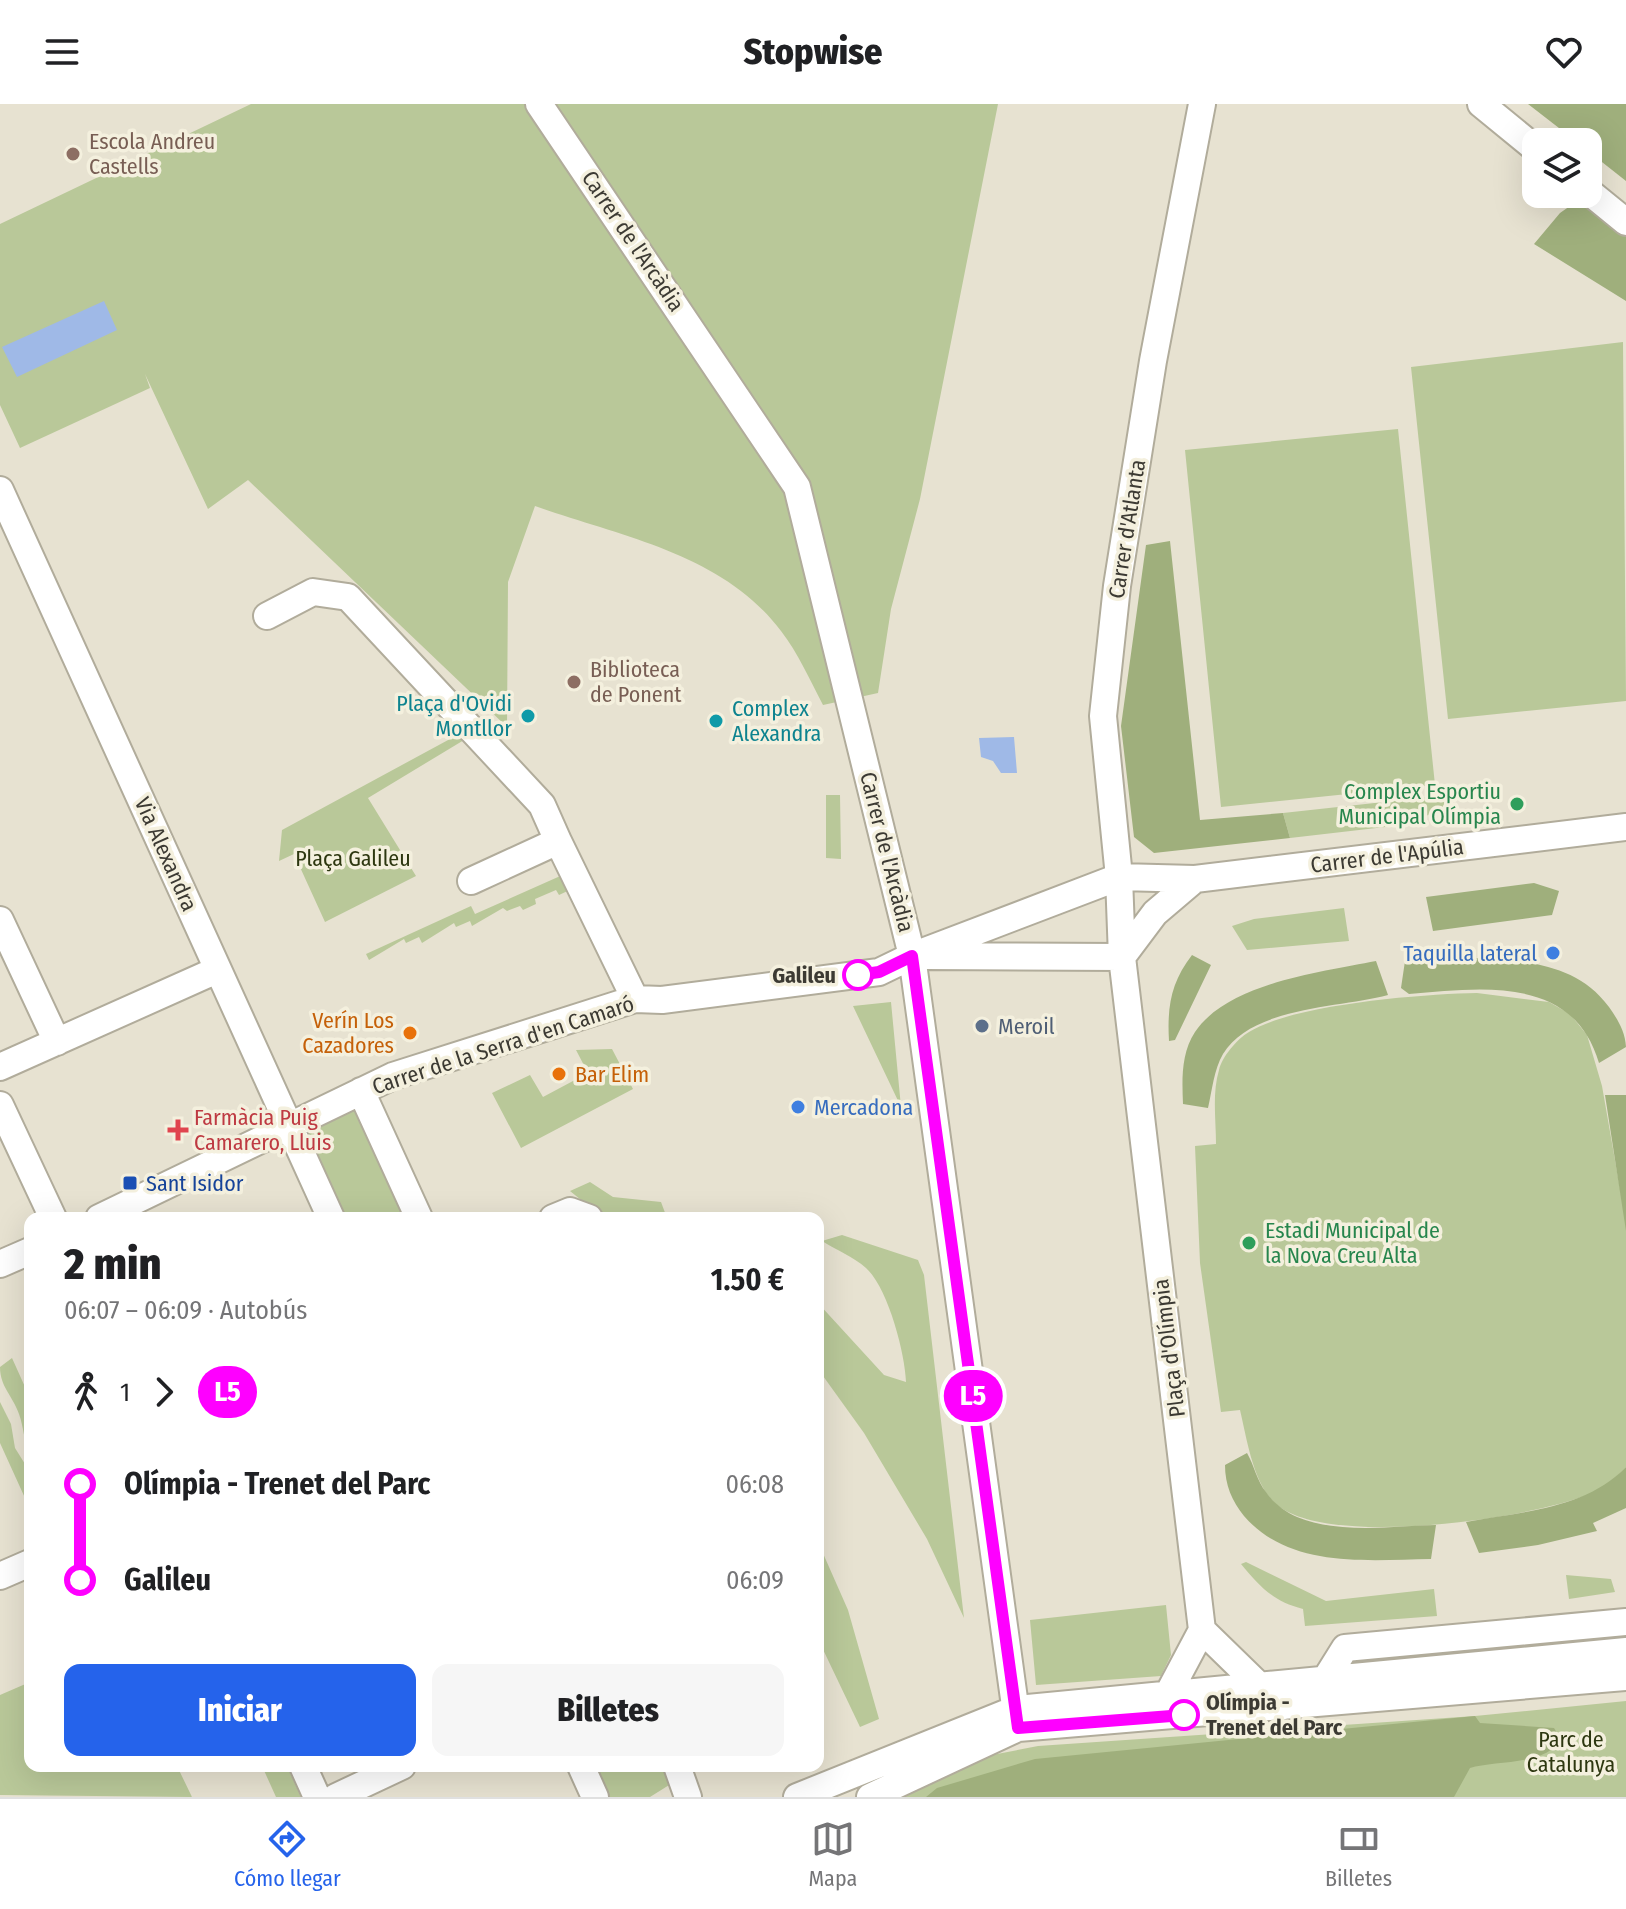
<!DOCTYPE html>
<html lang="es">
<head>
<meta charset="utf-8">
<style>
  body { margin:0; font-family:"Fira Sans Condensed",sans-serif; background:#f6f6f6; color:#202124; height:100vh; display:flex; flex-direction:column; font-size:30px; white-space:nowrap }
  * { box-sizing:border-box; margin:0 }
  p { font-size:26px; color:#757577 }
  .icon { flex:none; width:44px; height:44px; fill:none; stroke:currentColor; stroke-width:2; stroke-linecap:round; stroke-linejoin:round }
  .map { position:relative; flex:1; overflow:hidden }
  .sheet { position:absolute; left:24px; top:1108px; width:800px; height:560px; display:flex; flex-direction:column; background:#fff; border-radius:16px; box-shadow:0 8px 32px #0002 }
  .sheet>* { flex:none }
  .badge { padding:0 16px; border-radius:26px; font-size:28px; line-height:52px }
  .tools { position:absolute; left:1522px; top:24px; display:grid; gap:16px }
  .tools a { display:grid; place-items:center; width:80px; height:80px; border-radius:16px; background:#fff; box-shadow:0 8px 32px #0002; font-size:40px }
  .map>.badge { position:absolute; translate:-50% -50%; box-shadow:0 0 0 4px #fff }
  .legs { display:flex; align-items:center; gap:12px; height:88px; padding:0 40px; font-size:26px }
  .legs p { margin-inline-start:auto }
  .headline { display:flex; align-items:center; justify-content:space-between; height:136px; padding:0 40px }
  h1 { font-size:44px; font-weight:800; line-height:60px }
  .primary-button { display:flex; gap:16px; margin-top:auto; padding:16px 40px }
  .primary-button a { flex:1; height:92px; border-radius:16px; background:#2563eb; color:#fff; font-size:32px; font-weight:800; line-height:92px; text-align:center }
  .primary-button a+a { background:#f6f6f6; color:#202124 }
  ul { padding:0 40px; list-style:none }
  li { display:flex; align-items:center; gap:28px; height:96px; font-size:30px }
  li i { display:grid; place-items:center; width:12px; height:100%; margin:0 10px; background:currentColor }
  li i::after { content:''; width:20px; height:20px; margin:-10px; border:6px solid; border-radius:50%; background:#fff }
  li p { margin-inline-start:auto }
  li:first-child i { background:linear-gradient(#0000 50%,currentColor 0) }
  li:last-child i { background:linear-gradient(currentColor 50%,#0000 0) }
  header { display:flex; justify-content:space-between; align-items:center; height:104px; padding:0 40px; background:#fff; font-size:36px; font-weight:800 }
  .tab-bar { display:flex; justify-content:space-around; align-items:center; height:112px; border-top:2px solid #e0e0e0; background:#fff; font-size:22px; color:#757577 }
  .tab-bar a { display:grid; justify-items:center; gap:4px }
  .tab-bar .current { color:#2563eb }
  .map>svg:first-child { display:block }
</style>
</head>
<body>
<header><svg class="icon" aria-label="menu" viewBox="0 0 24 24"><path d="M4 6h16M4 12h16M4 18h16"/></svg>Stopwise<svg class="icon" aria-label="heart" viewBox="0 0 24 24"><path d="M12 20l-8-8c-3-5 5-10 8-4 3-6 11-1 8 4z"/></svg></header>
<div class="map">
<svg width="1626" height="1693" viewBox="0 0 1626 1693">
  <rect width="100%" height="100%" fill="#e7e2d1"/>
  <path fill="#b9c899" d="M251,0H998L920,395L891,505L878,589L823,601C810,576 798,549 781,527C722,449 622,433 535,402L508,478L507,623L248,376L208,405L145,270L150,284L20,344L0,301V120Z
    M1623,238L1626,597L1448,615L1411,263Z
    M1398,325L1435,681L1221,703L1185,346Z
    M461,629L464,636L368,694L416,772L325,818L294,750L279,757L282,726Z
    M826,691H840L841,755L826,754Z
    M1448,691L1449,700L1411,720L1290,734L1283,709Z
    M567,769L574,784L559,791L556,786L535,795L536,800L523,806L520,802L507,807L503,804L472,822L470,817L456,823L454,819L422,839L419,833L406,839L404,835L369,856L366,850L471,802L475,810Z
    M1344,804L1349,837L1247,846L1232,822L1254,815Z
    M1477,889L1549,898L1570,910L1587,931L1602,982L1626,1119V1363C1615,1375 1603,1385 1587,1391C1527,1415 1329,1444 1277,1401C1253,1381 1247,1335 1240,1306L1221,1308L1200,1159L1195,1042L1216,1040C1216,1017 1212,989 1219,966C1222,953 1237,935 1249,928C1294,900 1423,890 1477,889Z
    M891,898L901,1003L853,902Z
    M612,945L633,985L521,1044L492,989L530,971L543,993L588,969L576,946Z
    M361,987L419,1114H331L289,1022Z
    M590,1078L613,1093L661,1098L667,1114H597L591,1104L570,1087Z
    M842,1131L918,1156L924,1171L964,1514L927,1435L864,1329L818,1265V1199L884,1271L906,1278C905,1249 888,1184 866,1164C854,1153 836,1146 822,1137Z
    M12,1254L30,1294V1348C23,1335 24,1324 19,1310C13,1292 0,1283 0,1263Z
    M0,1298L11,1320L15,1344L30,1368V1405L0,1339Z
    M818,1438L848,1506L879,1615L860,1623L818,1535Z
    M1246,1458L1326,1497L1434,1485L1437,1512L1305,1522L1303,1505C1274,1498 1260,1483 1241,1460Z
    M1566,1471L1611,1475L1615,1488L1569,1495Z
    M1166,1501L1171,1551L1161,1572L1036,1581L1030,1516Z
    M30,1578V1662H177L192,1693L0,1691V1591Z
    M1626,1597V1693H891L966,1656L1038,1642L1475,1612Z
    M262,1662H287L301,1693H276Z
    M582,1662H677L682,1673L650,1693H596Z"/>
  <path fill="#9faf7c" d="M1528,0H1626V77L1588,47V38H1577Z
    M1580,95L1626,133V197L1534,140L1560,109Z
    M1170,437L1200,716L1283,709L1290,734L1154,749L1134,733L1121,622L1146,441Z
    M1534,779L1559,787L1552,811L1433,827L1426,793Z
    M1192,851L1211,861L1175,936L1169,937C1167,903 1171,878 1192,851Z
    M1502,853C1545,862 1581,865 1609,903C1618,916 1625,927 1626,943L1599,959C1573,871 1483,884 1409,890L1401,884L1405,857Z
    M1376,857L1388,891C1341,904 1252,902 1223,950C1214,965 1212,987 1208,1004L1183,1000C1182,976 1181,949 1195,928C1228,879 1321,868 1376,857Z
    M1605,991H1626V1127Z
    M1247,1349C1254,1361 1257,1377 1266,1388C1299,1437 1386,1422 1436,1421L1431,1455C1367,1456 1290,1465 1244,1412C1232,1397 1225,1381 1225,1361Z
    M1626,1363V1404L1593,1419L1597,1427L1538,1441L1479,1449L1466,1418C1520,1408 1586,1405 1626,1363Z
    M1475,1612L1480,1619L1554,1624L1560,1634C1550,1662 1494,1656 1470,1664L1454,1693H926L937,1684L1035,1655Z"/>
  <path fill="#9fb9e7" d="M104,197L117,226L17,273L2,243Z
    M1014,633L1017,669H1001L993,657L981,653L979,634Z"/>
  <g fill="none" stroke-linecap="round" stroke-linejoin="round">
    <g stroke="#b1ac9b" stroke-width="30">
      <path id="street" d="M539,0L797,383L912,852L1018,1624
        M1202,0L1153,257L1117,482L1103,612L1119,773L1122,853L1202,1526L1281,1603
        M1481,0L1536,45
        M1588,87L1626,118
        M0,386L331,1114
        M267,512L313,488L348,493L542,701L558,737
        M471,777L558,737L635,895
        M0,816L57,938
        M927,852L1122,853
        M1122,853L1155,809L1195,775
        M0,963L217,866
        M361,987L419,1114
        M0,1001L53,1114
        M99,1114L393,972L635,895L662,896L879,868L912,852L1119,773L1195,775L1626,723
        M553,1114L570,1107L589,1114
        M0,1160L30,1147
        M0,1472L30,1459
        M1325,1576L1345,1544L1626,1518
        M1168,1590L1202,1526
        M303,1662L317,1693
        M581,1662L595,1693
        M677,1662L688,1693
        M336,1693L402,1662
        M797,1693L1016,1605L1626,1547
        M870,1693L1018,1624L1626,1573"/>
    </g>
    <use href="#street" stroke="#fff" stroke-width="26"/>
  </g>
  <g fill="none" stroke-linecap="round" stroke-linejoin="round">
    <g stroke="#fff" stroke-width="18">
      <path id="line-1" d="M858,871L879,868L912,852L1018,1624L1184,1611"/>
    </g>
    <use href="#line-1" stroke="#fe00ff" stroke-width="12"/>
  </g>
  <g fill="#8d6e63" stroke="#f4f0de" stroke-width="3">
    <circle cx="73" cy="50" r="8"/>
    <circle cx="574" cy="578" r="8"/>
  </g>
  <g fill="#0f9aa8" stroke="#f4f0de" stroke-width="3">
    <circle cx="528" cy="612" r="8"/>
    <circle cx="716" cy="617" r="8"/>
  </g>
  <g fill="#2e9e5b" stroke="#f4f0de" stroke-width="3">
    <circle cx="1517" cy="700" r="8"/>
    <circle cx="1249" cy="1139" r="8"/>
  </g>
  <g fill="#3f7fe0" stroke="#f4f0de" stroke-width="3">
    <circle cx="1553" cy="849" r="8"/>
    <circle cx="798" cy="1003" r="8"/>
  </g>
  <g fill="#fff" stroke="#fe00ff" stroke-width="4">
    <circle cx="858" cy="871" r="14"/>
    <circle cx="1184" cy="1611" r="14"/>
  </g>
  <circle fill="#5c6f8a" stroke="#f4f0de" stroke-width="3" cx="982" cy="922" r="8"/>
  <g fill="#e8710a" stroke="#f4f0de" stroke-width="3">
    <circle cx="410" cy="929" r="8"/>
    <circle cx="559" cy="970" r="8"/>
  </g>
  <path fill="#e0444e" stroke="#f4f0de" stroke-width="3" d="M174 1014h8v8h8v8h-8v8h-8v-8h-8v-8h8z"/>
  <rect fill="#1a4fb4" stroke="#f4f0de" stroke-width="3" x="122" y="1071" width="16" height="16" rx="4"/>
  <g text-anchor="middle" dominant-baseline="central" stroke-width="7" stroke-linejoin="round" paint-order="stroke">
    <g font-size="22" fill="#785e54" stroke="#f4f0de" text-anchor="start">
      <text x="89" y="37">Escola Andreu<tspan x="89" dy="25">Castells</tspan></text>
      <text x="590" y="565">Biblioteca<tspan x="590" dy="25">de Ponent</tspan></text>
    </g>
    <g font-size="22" fill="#3c3a33" stroke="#f4f0de">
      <text transform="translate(633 137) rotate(56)">Carrer de l'Arcàdia</text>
      <text transform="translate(1127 425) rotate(-81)">Carrer d'Atlanta</text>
      <text transform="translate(887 748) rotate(76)">Carrer de l'Arcàdia</text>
      <text transform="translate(166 750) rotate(66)">Via Alexandra</text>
      <text transform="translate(1387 752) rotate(-7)">Carrer de l'Apúlia</text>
      <text transform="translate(503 941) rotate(-18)">Carrer de la Serra d'en Camaró</text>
      <text transform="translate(1169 1244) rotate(-97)">Plaça d'Olímpia</text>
    </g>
    <g font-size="22" fill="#0d838f" stroke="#f4f0de" text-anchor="end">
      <text x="512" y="599">Plaça d'Ovidi<tspan x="512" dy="25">Montllor</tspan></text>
      <text x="732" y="604" text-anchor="start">Complex<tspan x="732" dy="25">Alexandra</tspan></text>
    </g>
    <g font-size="22" fill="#27864d" stroke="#f4f0de" text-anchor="end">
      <text x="1501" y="687">Complex Esportiu<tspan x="1501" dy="25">Municipal Olímpia</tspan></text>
      <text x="1265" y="1126" text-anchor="start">Estadi Municipal de<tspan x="1265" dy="25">la Nova Creu Alta</tspan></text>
    </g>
    <g font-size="22" fill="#2d3710" stroke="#f4f0de">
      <text x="353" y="754">Plaça Galileu</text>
      <text x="1571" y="1635">Parc de<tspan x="1571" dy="25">Catalunya</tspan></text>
    </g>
    <g font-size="22" fill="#366cbe" stroke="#f4f0de" text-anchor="end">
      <text x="1537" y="849">Taquilla lateral</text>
      <text x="814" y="1003" text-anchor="start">Mercadona</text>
    </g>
    <g font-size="22" font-weight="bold" fill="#3c3a33" stroke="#f4f0de" text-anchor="end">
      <text x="836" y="871">Galileu</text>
      <text x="1206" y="1598" text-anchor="start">Olímpia -<tspan x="1206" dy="25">Trenet del Parc</tspan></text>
    </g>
    <g font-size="22" fill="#c56008" stroke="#f4f0de" text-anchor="end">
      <text x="394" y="916">Verín Los<tspan x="394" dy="25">Cazadores</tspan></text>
      <text x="575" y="970" text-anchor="start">Bar Elim</text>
    </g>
    <g font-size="22" fill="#4e5e75" stroke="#f4f0de" text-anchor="start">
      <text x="998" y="922">Meroil</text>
    </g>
    <g font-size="22" fill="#be3a42" stroke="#f4f0de" text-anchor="start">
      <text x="194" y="1013">Farmàcia Puig<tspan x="194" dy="25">Camarero, Lluis</tspan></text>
    </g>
    <g font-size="22" fill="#164399" stroke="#f4f0de" text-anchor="start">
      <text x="146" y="1079">Sant Isidor</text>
    </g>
  </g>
</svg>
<div class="tools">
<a><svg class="icon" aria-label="layers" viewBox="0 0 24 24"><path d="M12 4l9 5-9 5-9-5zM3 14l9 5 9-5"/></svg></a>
</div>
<b class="badge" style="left:973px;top:1292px;background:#fe00ff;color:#fff">L5</b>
<section class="sheet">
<div class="headline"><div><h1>2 min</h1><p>06:07 – 06:09 · Autobús</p></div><b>1.50 €</b></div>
<div class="legs"><svg class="icon" aria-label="walk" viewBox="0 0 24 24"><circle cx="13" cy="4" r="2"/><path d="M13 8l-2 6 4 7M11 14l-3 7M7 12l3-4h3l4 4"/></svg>1<svg class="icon" aria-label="forward" viewBox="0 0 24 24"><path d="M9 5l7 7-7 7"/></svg><b class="badge" style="background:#fe00ff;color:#fff">L5</b></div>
<ul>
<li><i style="color:#fe00ff"></i><b>Olímpia - Trenet del Parc</b><p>06:08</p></li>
<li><i style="color:#fe00ff"></i><b>Galileu</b><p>06:09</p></li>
</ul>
<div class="primary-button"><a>Iniciar</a><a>Billetes</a></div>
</section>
</div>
<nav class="tab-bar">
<a class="current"><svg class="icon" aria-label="directions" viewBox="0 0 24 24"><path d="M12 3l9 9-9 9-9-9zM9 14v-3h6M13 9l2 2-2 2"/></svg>Cómo llegar</a>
<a><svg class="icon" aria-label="map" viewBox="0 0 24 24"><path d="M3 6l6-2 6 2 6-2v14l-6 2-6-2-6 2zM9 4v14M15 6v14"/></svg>Mapa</a>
<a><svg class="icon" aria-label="tickets" viewBox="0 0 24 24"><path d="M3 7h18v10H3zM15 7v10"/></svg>Billetes</a>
</nav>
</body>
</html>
